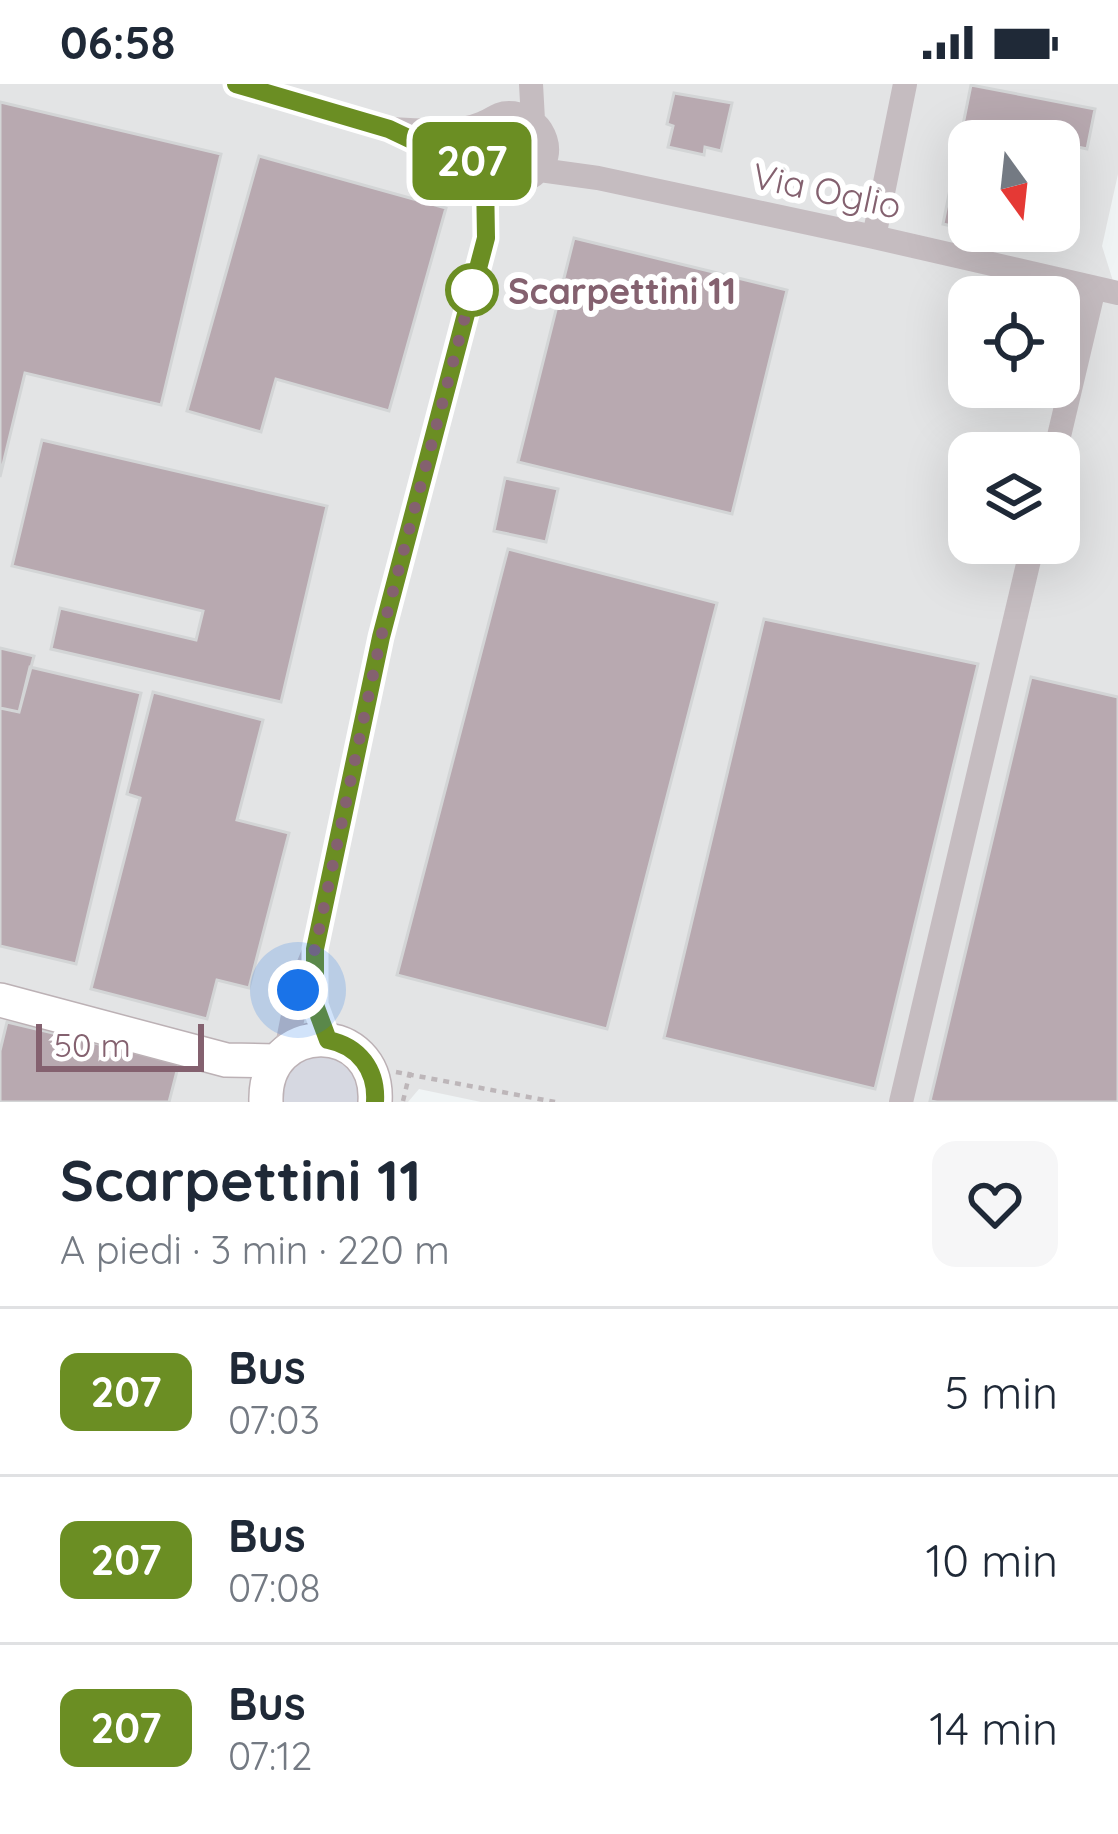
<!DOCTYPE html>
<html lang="it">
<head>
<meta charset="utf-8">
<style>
  body { margin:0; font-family:Quicksand,sans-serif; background:#f6f6f7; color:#1f2937; height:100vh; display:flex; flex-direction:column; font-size:45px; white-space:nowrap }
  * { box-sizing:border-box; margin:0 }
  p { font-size:39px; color:#747a83 }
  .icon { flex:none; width:66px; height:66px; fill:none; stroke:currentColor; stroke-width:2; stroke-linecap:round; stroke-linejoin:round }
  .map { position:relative; height:1018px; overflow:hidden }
  .sheet { display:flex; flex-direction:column; background:#fff; flex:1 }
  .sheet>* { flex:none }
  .badge { padding:0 24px; border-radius:18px; font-size:42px; line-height:78px }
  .needle { width:78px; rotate:165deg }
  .tools { position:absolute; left:948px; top:36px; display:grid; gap:24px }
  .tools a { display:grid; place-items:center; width:132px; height:132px; border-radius:24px; background:#fff; box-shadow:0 12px 48px #0002; font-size:60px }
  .scale { position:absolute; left:36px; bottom:30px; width:168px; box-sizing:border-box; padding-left:12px; border:6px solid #84616f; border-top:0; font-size:33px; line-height:42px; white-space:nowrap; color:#84616f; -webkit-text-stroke:9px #fff; paint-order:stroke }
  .you { position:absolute; width:60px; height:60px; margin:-30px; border:9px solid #fff; border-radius:50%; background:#1a73e8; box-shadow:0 0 0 18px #1a73e833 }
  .map>.badge { position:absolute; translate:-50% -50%; box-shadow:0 0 0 6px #fff }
  .round { display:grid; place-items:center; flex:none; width:126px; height:126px; border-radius:24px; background:#f6f6f7 }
  .overview { display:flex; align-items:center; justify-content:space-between; height:204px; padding:0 60px }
  h1 { font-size:57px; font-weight:700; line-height:90px }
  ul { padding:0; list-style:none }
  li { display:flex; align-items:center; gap:36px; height:168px; padding:0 60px; border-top:3px solid #e0e1e3 }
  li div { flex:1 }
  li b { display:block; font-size:45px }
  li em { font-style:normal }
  li .badge { min-width:132px; font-weight:700; text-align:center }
  .status { display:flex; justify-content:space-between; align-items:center; height:84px; padding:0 60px; background:#fff; direction:ltr }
  .status svg { height:33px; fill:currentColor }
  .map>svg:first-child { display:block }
</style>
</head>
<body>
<div class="status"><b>06:58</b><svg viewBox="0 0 49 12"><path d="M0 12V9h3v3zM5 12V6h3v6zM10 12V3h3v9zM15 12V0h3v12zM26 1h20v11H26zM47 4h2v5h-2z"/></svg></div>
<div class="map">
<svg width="1118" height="1018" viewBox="0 0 1118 1018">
  <rect width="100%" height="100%" fill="#f0f4f5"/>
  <path fill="#e3e4e5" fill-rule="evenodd" d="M0,0H1118V90L1102,162L1118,213V1018H481L419,1005L408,1018H0ZM969,57H1059V147H969ZM969,213H1059V303H969ZM969,369H1059V459H969Z"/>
  <path fill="#d6d8e1" d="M311,972L335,973L354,987L360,1018H282C286,994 289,983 311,972Z"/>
  <path fill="#b8a9b0" stroke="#d3d5d6" stroke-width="3" d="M971,1L1095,25L1087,65L1021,51L1020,57H969V146L943,140Z
    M674,9L732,19L721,67L705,63L704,71L668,63L673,42L667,40Z
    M0,18L221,70L161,321L25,289L0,393Z
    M259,72L446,124L389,327L276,295L261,348L187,327Z
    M1059,116L1072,119L1063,164L976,147H1059Z
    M574,154L787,206L732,430L518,378Z
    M42,356L327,422L281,618L51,565L60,524L196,556L203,527L12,482Z
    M505,394L558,405L546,458L494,447Z
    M508,465L717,519L607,945L397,891Z
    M764,535L978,580L875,1005L664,954Z
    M0,564L34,572L19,628L0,624Z
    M30,583L141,609L76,880L0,862V624L19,628Z
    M1031,593L1118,613V1018H937L930,1017Z
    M153,608L263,636L237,736L289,749L249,904L217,896L207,935L91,905L140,714L127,710Z
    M7,938L179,979L169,1018H0V967Z"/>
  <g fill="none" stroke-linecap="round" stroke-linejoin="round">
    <g stroke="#bcb1b5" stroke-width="36">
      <path id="secondary" d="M0,916L226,976L276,977
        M266,1018C263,934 380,936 375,1018"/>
    </g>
    <path stroke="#bdb6b9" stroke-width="4.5" stroke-dasharray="6 6" stroke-linecap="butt" d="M396,988L555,1018
      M403,1017L410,988"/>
    <path stroke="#c5bcc0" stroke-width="24" d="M236,0L389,45L429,64L475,77
      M531,0L533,36
      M389,45C418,46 455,51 483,39C493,35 497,29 509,29C521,29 534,35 541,46C564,83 517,114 485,93L473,67L484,39
      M540,86L598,94L874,153L1118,209
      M874,153L905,0
      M1055,369L1094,204
      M314,879L315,921L327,956
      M286,967L298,906L315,865L381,553L486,154L485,93
      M901,1018L1033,459"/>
    <use href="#secondary" stroke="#fff" stroke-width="33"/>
  </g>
  <circle fill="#a1a3b1" cx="501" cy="76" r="9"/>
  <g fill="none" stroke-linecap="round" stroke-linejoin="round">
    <g stroke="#fff" stroke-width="27">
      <path id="line" d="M236,0L389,45L429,64L475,77L485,93L486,154L381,553L315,865V921L328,956C359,962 377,986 375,1018"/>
    </g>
    <use href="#line" stroke="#6b8e23" stroke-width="18"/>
    <path stroke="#84616f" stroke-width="12" stroke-dasharray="0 21.6" d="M298,906L315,865L381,553L472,206"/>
  </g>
  <circle fill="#fff" stroke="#6b8e23" stroke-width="6" cx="472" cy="206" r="24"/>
  <g text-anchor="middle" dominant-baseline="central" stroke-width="12" stroke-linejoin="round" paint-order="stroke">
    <g font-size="36" fill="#84616f" stroke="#fff">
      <text transform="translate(827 106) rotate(12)">Via Oglio</text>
    </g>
    <g font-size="36" font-weight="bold" fill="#84616f" stroke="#fff" text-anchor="start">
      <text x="508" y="206">Scarpettini 11</text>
    </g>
  </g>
</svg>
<div class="tools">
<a><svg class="needle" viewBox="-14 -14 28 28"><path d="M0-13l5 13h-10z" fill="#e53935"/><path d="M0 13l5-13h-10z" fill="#747a83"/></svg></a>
<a><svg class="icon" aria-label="locate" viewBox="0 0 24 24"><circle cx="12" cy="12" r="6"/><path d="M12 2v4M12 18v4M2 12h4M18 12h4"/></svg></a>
<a><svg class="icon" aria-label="layers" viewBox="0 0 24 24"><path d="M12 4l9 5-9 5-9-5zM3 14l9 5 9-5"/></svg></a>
</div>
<div class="scale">50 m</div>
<div class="you" style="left:298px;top:906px"></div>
<b class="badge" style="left:472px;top:77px;background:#6b8e23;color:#fff">207</b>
</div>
<section class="sheet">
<div class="overview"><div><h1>Scarpettini 11</h1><p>A piedi · 3 min · 220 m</p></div><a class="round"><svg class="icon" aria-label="heart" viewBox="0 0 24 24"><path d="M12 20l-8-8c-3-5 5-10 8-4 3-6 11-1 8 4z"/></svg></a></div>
<ul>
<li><span class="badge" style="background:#6b8e23;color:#fff">207</span><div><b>Bus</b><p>07:03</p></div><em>5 min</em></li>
<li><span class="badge" style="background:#6b8e23;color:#fff">207</span><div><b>Bus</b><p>07:08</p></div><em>10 min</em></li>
<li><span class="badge" style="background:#6b8e23;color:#fff">207</span><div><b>Bus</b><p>07:12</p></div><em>14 min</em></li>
</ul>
</section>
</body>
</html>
